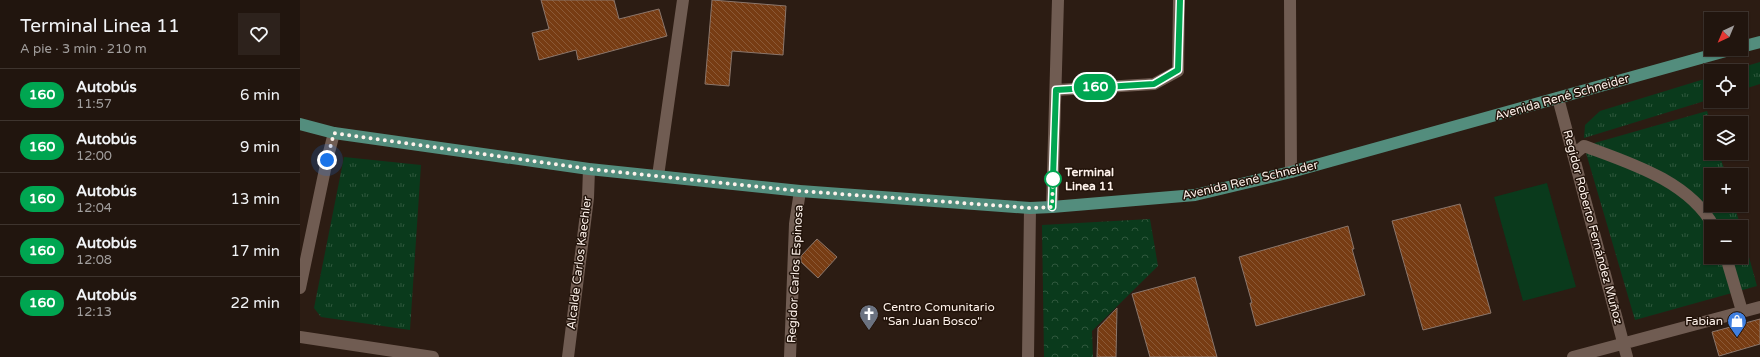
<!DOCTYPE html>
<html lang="es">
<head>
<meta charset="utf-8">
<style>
  body { margin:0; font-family:"Varela Round",sans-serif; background:#2d221c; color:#f1f3f6; height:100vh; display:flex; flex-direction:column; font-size:15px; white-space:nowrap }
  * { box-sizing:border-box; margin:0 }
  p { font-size:13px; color:#a29f9e }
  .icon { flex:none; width:22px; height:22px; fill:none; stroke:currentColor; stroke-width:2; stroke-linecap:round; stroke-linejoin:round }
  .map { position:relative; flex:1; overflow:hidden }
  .sheet { display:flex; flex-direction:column; background:#21150e; width:300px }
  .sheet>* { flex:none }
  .badge { padding:0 8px; border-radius:13px; font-size:14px; line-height:26px }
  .needle { width:26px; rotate:224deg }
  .buttons { position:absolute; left:1404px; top:12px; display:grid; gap:8px }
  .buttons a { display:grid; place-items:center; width:44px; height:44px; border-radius:0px; background:#21150e; box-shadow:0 1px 3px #0004,0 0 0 1px #3e342e; font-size:20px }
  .you { position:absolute; width:20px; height:20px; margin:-10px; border:3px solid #fff; border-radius:50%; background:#1a73e8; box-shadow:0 0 0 6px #1a73e833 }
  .map>.badge { position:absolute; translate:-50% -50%; box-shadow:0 0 0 2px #fff }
  .round { display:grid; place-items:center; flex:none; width:42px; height:42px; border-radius:0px; background:#2d221c }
  .overview { display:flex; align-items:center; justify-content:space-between; height:68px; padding:0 20px }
  h1 { font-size:19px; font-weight:600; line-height:30px }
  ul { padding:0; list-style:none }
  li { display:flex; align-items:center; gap:12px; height:52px; padding:0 20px; border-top:1px solid #3e342e }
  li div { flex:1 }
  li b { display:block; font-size:15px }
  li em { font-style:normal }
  li .badge { min-width:44px; font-weight:700; text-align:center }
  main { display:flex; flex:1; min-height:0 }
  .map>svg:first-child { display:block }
</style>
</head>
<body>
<main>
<section class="sheet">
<div class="overview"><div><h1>Terminal Linea 11</h1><p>A pie · 3 min · 210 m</p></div><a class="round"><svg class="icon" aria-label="heart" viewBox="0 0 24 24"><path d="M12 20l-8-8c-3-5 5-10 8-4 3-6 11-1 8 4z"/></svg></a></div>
<ul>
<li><span class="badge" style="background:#00a651;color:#fff">160</span><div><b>Autobús</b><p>11:57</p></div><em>6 min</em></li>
<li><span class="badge" style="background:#00a651;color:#fff">160</span><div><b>Autobús</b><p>12:00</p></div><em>9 min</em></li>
<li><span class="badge" style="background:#00a651;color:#fff">160</span><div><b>Autobús</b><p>12:04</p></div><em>13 min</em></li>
<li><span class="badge" style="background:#00a651;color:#fff">160</span><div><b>Autobús</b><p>12:08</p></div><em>17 min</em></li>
<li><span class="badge" style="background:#00a651;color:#fff">160</span><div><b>Autobús</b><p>12:13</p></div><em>22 min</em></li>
</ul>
</section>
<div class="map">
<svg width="1460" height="357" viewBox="0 0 1460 357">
  <defs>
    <pattern id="grass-tufts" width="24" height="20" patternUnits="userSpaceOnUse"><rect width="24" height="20" fill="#0a3a1c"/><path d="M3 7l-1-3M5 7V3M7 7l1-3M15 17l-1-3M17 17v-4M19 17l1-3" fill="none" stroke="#2f573d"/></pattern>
    <pattern id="park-crowns" width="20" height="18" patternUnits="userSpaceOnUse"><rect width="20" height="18" fill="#0a3a1c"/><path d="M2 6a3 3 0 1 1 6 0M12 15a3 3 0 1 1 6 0" fill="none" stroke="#2f573d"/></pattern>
    <pattern id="building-back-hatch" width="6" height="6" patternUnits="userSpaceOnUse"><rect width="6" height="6" fill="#773c13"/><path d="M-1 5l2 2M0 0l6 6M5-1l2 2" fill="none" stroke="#8b5936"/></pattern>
  </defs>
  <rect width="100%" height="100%" fill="#2c1c13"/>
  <path fill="url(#grass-tufts)" d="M1460,62V84L1441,90V71H1429Z
    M1411,77V99L1284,138L1285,125L1300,111Z
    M1407,111L1411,124V153H1419L1426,175H1411V205H1434L1441,227H1411V257H1441V228L1457,286L1335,320L1284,146Z
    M44,157L121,165L110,330L21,317L14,308Z"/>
  <path fill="url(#park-crowns)" d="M850,219L858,266L792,331L793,357H744L742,225Z"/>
  <path fill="#0a3a1c" d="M1247,183L1276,287L1223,301L1194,197Z"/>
  <path fill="url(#building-back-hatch)" stroke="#8b766b" d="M241,0H314L319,19L359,9L367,36L278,60L276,50L239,60L232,33L249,29Z
    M412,0L486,6L483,55L432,51L429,86L405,84Z
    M1160,204L1191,313L1123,330L1092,221Z
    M1048,226L1054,249H1052L1065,295L956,326L950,303H952L939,257Z
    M517,239L537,257L518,278L501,262V256Z
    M895,277L917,357H850L832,294Z
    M817,308L816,357H797L798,328Z
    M1460,319V344L1419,356L1412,332Z"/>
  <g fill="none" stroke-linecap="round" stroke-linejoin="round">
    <path stroke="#705c52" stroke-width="12" d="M990,0L991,172
      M756,90L854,84L878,71L879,0
      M1258,98L1327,357
      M1273,155L1284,146C1330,163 1389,181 1414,227
      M358,176L383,0
      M752,207L758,0
      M1426,257L1442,311
      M0,288L27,160L34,133
      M0,337L133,357
      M268,357L288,198L289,169
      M490,357L495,224L500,191
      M728,357L730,208
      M1273,357L1460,307"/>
    <path stroke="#538d7d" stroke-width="12" d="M1441,47L1460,42
      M0,124L34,133L289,169L500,191L730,208L752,207L895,195L991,172L1433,49"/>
  </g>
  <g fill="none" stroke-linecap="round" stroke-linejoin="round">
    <g stroke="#fff" stroke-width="9">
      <path id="line" d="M752,207L756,90L854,84L878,70L880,0"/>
    </g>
    <use href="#line" stroke="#00a651" stroke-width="6"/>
    <path stroke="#fef2eb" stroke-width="4" stroke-dasharray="0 7.2" d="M27,160L34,133L289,169L500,191L730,208L752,207L753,179"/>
  </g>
  <defs>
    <g id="church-pin" transform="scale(1)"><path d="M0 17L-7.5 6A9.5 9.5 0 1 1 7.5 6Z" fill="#6b7280" stroke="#22130a"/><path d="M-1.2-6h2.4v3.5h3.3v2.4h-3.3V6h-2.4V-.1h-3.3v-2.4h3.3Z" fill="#fff"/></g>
    <g id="shop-pin" transform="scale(1)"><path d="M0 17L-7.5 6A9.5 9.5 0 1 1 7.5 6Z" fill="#3f7fe0" stroke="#22130a"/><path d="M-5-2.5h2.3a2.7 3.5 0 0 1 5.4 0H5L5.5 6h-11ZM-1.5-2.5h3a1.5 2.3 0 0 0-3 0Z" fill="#fff"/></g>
  </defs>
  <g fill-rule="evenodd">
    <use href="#church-pin" x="569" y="314"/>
    <use href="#shop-pin" x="1437" y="321"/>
  </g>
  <circle fill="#fff" stroke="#00a651" stroke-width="2" cx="753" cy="179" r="8"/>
  <g text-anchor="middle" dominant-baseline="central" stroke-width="3" stroke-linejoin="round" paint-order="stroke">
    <g font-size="12" fill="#fef2eb" stroke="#22130a">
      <text transform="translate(1262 97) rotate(-16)">Avenida René Schneider</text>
      <text transform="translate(950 180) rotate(-13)">Avenida René Schneider</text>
      <text transform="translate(1293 227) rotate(75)">Regidor Roberto Fernández Muñoz</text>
      <text transform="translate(279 263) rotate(-83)">Alcalde Carlos Kaechler</text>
      <text transform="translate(495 274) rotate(-87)">Regidor Carlos Espinosa</text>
    </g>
    <g font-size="12" font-weight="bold" fill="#fef2eb" stroke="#22130a" text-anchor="start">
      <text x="765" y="172">Terminal<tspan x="765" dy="14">Linea 11</tspan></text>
    </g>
    <g font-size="12" fill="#fef2eb" stroke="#22130a" text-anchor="start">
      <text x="583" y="307">Centro Comunitario<tspan x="583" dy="14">"San Juan Bosco"</tspan></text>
      <text x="1423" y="321" text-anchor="end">Fabian</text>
    </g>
  </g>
</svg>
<div class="buttons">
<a><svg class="needle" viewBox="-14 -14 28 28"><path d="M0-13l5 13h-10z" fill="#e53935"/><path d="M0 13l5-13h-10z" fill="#a29f9e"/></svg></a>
<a><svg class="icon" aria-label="locate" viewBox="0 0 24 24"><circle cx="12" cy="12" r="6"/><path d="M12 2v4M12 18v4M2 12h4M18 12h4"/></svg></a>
<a><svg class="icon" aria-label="layers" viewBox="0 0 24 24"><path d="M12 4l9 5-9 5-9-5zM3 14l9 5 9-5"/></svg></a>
<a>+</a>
<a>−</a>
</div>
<div class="you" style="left:27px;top:160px"></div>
<b class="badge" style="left:795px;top:87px;background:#00a651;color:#fff">160</b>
</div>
</main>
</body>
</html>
